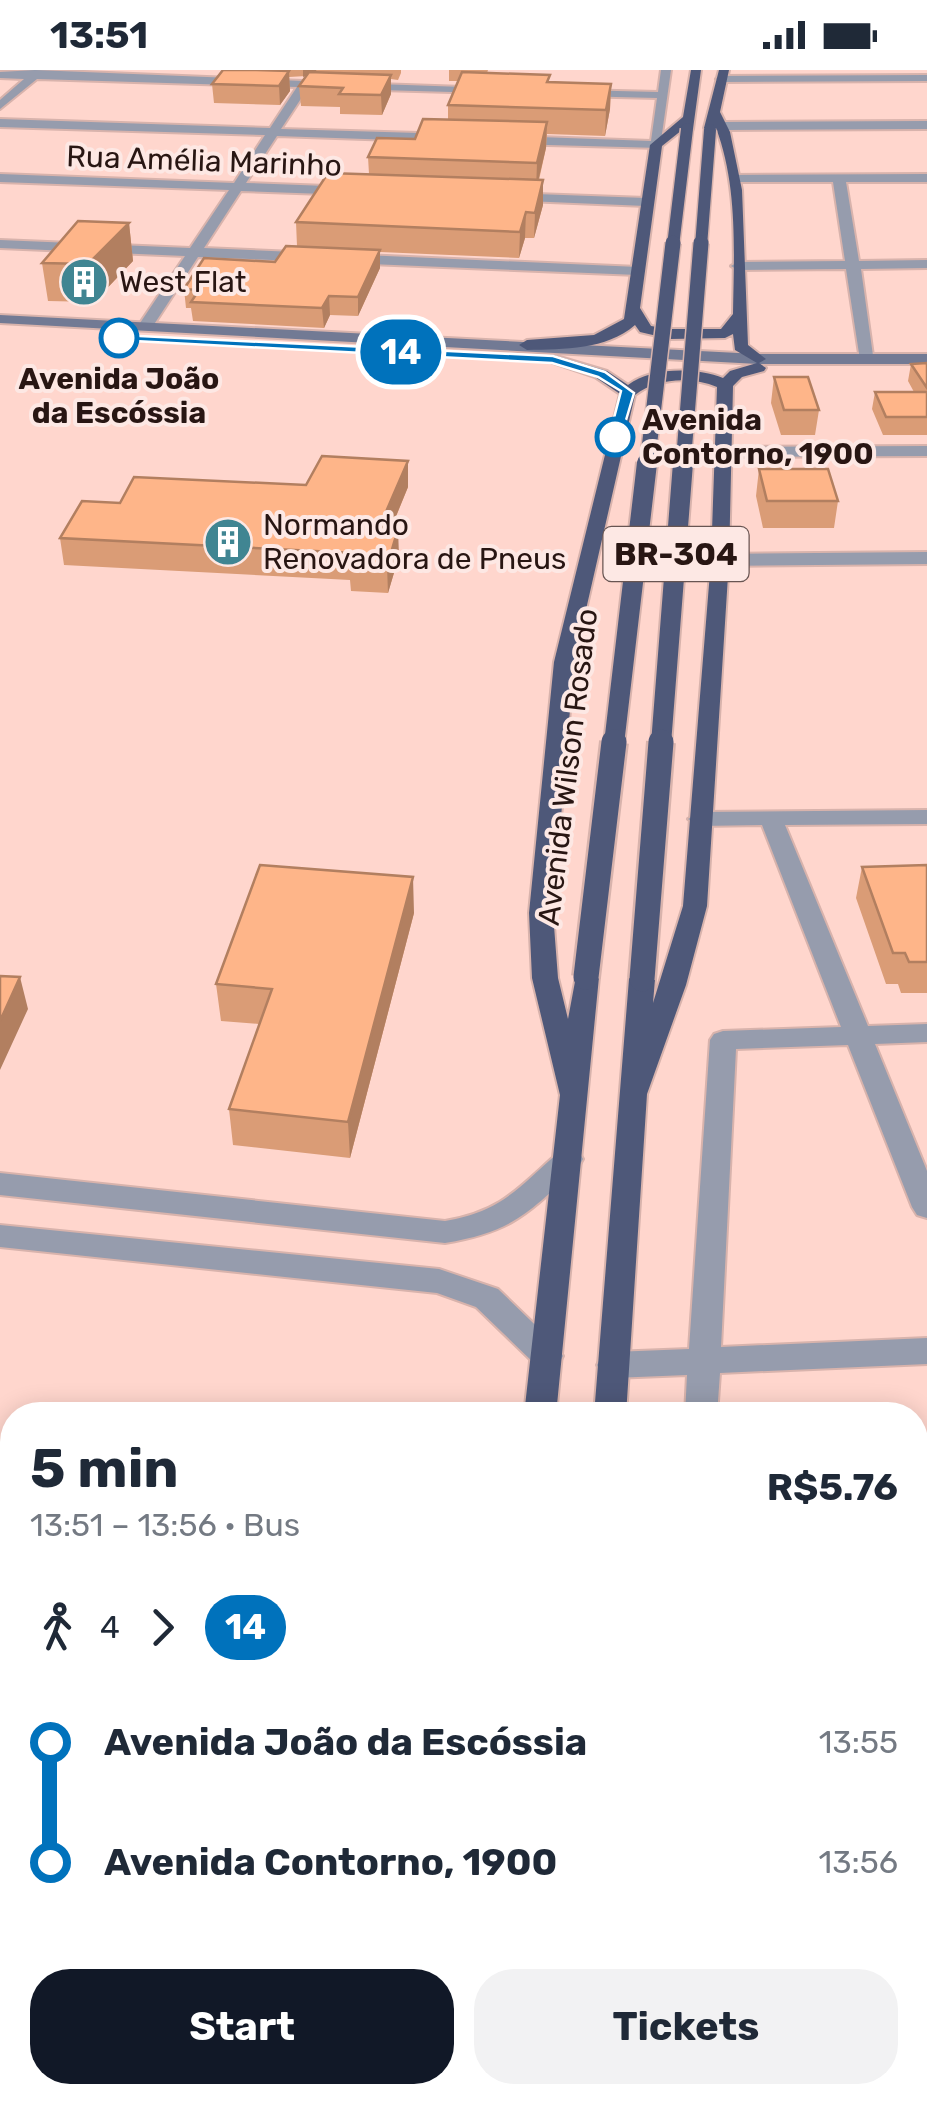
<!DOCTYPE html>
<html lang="en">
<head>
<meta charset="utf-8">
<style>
  body { margin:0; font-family:Rubik,sans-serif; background:#f2f2f3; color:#1f2937; height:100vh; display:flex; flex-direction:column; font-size:38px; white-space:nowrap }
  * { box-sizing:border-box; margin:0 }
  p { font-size:32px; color:#747a83 }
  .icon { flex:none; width:55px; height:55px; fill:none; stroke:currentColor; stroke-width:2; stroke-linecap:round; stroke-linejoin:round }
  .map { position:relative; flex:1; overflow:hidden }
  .details { position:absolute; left:0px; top:1332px; width:928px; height:702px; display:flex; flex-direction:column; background:#fff; border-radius:40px 40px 0 0; box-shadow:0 5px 25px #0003 }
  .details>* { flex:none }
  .badge { padding:0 20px; border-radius:32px; font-size:35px; line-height:65px }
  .map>.badge { position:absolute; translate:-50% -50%; box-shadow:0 0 0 5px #fff }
  .legs { display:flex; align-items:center; gap:15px; height:110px; padding:0 30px; font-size:32px }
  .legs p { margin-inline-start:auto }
  .overview { display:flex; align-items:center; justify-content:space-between; height:170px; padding:0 30px }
  h1 { font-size:55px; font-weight:700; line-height:75px }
  .action { display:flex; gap:20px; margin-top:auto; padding:20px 30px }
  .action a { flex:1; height:115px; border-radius:40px; background:#111827; color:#fff; font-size:40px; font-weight:700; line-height:115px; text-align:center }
  .action a+a { background:#f2f2f3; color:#1f2937 }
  ul { padding:0 30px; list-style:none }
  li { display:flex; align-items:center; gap:35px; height:120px; font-size:38px }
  li i { display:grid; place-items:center; width:15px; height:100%; margin:0 12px; background:currentColor }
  li i::after { content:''; width:25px; height:25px; margin:-12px; border:8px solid; border-radius:50%; background:#fff }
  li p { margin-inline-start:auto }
  li:first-child i { background:linear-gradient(#0000 50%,currentColor 0) }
  li:last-child i { background:linear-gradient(currentColor 50%,#0000 0) }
  .status { display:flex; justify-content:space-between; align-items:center; height:70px; padding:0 50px; background:#fff; direction:ltr }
  .status svg { height:28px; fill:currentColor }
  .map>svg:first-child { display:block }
</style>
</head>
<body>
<div class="status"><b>13:51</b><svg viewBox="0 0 49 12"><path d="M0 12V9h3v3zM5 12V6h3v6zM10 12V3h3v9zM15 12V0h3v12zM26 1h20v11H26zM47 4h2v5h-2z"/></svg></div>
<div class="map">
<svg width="927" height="2034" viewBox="0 0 927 2034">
  <rect width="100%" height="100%" fill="#ffd6cd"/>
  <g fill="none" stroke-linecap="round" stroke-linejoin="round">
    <g stroke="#d8b3ac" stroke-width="4">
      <path id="minor" d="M35,0L303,11L318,5L323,8L320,12L492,18L488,23L308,18L281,59L453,64L459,68L453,72L277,66L246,113L353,117L359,121L353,125L241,121L204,178L638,197L645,201L638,205L198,187L151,259H141L138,256L185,186L0,178V170L190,178L229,120L0,112V104L234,113L265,65L0,57V49L270,58L297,17L37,9L0,39V30L24,9L0,8V2Z
        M661,0H671L660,78L511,74L505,70L511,66L651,71L657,28L576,26L570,23L576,20L658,22Z
        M927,5V11L721,12L716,9L721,6Z
        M927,51V59L724,60L718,56L724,52Z
        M927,104V112H846L859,191L927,190V198L861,199L874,293L860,290L846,199L738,200L731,196L738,192L845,191L833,112H734L730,111V105Z
        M506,123L646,128L652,132L646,136L501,130V124Z
        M927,376V386L722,387L713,382L722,377Z
        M927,482V494L720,496L711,490L720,484Z
        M927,740V754L785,755L868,956L927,954V972L875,974L927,1101V1148L917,1145L912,1137L848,975L736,979L721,1277L927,1268V1294L720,1303L717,1345H685L687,1305L613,1308L602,1304L597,1295L602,1286L613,1282L689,1279L710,970L714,964L723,961L841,957L762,755L700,756L688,749L700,742Z
        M569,1079L579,1082L583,1089L579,1096C529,1142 515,1161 445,1173L0,1125V1103L445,1151C502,1141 517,1119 559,1082Z
        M0,1155L439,1199L498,1219L558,1277L563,1286L558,1295L547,1299L536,1295L476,1237L437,1223L0,1177Z
        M915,1690H927V1728H915Z
        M915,1747H927V1787H915Z"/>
    </g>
    <g stroke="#d8b3ac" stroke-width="4">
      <path id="secondary" d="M0,245L758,284H927V294H758L0,253Z"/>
    </g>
    <g stroke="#d8b3ac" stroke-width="4">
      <path id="trunk" d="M691,0H701L693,59L687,63L682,60L662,76L640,238L651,256L670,259H721L733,244C734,183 738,116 716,58L710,62L704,58L719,0H729L720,42L730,62L742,120L748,275L766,289L759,293L766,298L764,301L742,307L733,316L729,490L707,836L686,915L647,1024L626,1345H594L629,909L633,903H651L655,909L653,933L683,836L711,490L717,317C692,306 656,308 635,325L574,592L553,843L558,908L568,949L577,901L586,899L599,907L556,1345H524L560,1025L532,908L529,843L554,592L620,324L595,307L545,290L553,285L607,301L628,315C651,297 696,297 723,308L730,301L757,293L735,280L733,264L725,268L670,269L640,262L635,255C606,280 564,279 527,280L519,275L527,270L594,265L624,249L650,75L683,47Z
        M440,2022H484L483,2034H439Z
        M538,2022H582L581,2034H537Z"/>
    </g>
    <use href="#minor" fill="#969cad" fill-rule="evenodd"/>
    <use href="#secondary" fill="#727a94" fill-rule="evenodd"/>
    <use href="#trunk" fill="#4e5879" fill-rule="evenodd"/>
    <g stroke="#d8b3ac" stroke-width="15" stroke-linecap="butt">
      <path id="trunk-bridge-far3" d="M673,176L687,59
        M701,176L710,60"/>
    </g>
    <g stroke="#d8b3ac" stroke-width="18" stroke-linecap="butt">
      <path id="trunk-bridge-far2" d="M647,396L673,173
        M683,396L701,173"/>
    </g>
    <g stroke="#d8b3ac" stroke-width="24" stroke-linecap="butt">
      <path id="trunk-bridge-far1" d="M614,674L647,393
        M661,674L683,393"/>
    </g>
    <g stroke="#d8b3ac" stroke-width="30" stroke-linecap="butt">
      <path id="trunk-bridge" d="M586,907L614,672
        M642,909L661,672"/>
    </g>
    <use href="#trunk-bridge-far3" stroke="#4e5879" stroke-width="12"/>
    <use href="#trunk-bridge-far2" stroke="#4e5879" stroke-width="15"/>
    <use href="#trunk-bridge-far1" stroke="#4e5879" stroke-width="20"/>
    <use href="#trunk-bridge" stroke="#4e5879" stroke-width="25"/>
  </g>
  <path fill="#da9c76" d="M223,0H401V3L398,10L391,9V24L382,45L340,44V37L301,36L299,16L306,6L289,7L290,21L280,35L214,33L212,14Z
    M449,0H488L487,3L549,12L611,14L610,39L605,66L547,64L546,78L539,110L543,135L534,168H525L519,188L380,182V198L358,246L330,245L324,258L193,251L191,238H186L184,219L275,192L297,176L296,152L369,104L368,87L415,69L448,49V35L458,11H449Z
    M129,153L133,191L94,232L48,231L42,193Z
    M927,293V365H883L872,339L875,322H914L908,311L911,294Z
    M774,307L819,340L815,365H781L771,333Z
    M408,391V417L391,459L399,486L388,523L351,521L350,510L64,495L60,468L120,433L306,415Z
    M759,399L838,431L834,458H763L756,426Z
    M927,795V923H901L898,914H886L856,828L862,797Z
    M414,843L350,1088L233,1075L229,1039L259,954L221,951L216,914Z
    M0,1434L12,1436V1576L0,1574Z"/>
  <path fill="#b27f60" d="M303,0H316L317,2L303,7Z
    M289,1L290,21L280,35L279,16Z
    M391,5V24L382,45L381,25Z
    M611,14L610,39L605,66L606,40Z
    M547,52L546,78L536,120L537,93Z
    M543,110V135L534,168L535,143Z
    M526,142L525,168L519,188L520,162Z
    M129,153L133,191L94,232L88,194Z
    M380,180V198L358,246V227Z
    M329,226L330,245L324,258L322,238Z
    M408,391V417L380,485L379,458Z
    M398,459L399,486L388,523L387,496Z
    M413,807L414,843L350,1088L348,1052Z
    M20,907L28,939L0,1000V951Z"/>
  <path fill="#feb589" stroke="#b27f60" stroke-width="2.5" d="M223,0H256L289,1L279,16L212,14Z
    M309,2L391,5L381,25L339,24L343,18L299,16Z
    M462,2L550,5L547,12L611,14L606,40L448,35Z
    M423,49L547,52L537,93L368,87L377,68L415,69Z
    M328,103L543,110L535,143L526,142L520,162L296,152Z
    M78,151L129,153L88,194L42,193Z
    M286,176L380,180L358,227L329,226L322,238L191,232L199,220L184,219L204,188L275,192Z
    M927,293V318L911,294Z
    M774,307H808L819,340H784Z
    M875,322H927V347H886Z
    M322,386L408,391L379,458L398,459L387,496L350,494L353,483L60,468L82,431L120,433L134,407L306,415Z
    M759,399H828L838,431H767Z
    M260,795L413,807L348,1052L229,1039L272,919L216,914Z
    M927,795V892H909L905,883H893L862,797Z
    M0,906L20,907L0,951Z
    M0,1434L12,1436V1548L0,1546Z"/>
  <path fill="#0072bc" stroke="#fff" stroke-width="2.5" d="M119,265L553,286L605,302L634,323L621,367L615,371L609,367L621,321L598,307L552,293L116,270Z"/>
  <defs>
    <g id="building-disc" transform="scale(2.5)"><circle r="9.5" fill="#408592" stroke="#fde8e4"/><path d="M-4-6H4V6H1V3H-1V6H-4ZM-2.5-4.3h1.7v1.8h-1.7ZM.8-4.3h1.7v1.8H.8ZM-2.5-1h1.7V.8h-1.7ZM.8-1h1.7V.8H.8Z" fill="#fff"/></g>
  </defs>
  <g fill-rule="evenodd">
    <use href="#building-disc" x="84" y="212"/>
    <use href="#building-disc" x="228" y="472"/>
  </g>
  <g fill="#fff" stroke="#0072bc" stroke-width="5">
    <circle cx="119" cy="268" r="18"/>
    <circle cx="615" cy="367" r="18"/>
  </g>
  <g text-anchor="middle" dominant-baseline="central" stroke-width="8" stroke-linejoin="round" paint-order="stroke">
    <g font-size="30" fill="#281613" stroke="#fde8e4">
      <text transform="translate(204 91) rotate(2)">Rua Amélia Marinho</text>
      <text transform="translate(568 697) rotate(-83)">Avenida Wilson Rosado</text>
    </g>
    <g font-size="30" fill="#281613" stroke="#fde8e4" text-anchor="start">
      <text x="119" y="212">West Flat</text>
      <text x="263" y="455">Normando<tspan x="263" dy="34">Renovadora de Pneus</tspan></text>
    </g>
    <g font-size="30" font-weight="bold" fill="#281613" stroke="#fde8e4">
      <text x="119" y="309">Avenida João<tspan x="119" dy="34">da Escóssia</tspan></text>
      <text x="642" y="350" text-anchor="start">Avenida<tspan x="642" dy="34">Contorno, 1900</tspan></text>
    </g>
    <rect fill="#fde8e4" stroke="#685552" stroke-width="2.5" x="603.5" y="457" width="145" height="54" rx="8"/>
    <g font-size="32" font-weight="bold" fill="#281613">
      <text x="676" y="484">BR-304</text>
    </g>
  </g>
</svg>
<b class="badge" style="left:401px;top:282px;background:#0072bc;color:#fff">14</b>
<section class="details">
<div class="overview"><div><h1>5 min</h1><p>13:51 – 13:56 · Bus</p></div><b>R$5.76</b></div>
<div class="legs"><svg class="icon" aria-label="walk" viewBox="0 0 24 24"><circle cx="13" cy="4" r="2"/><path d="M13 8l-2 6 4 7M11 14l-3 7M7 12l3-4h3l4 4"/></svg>4<svg class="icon" aria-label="forward" viewBox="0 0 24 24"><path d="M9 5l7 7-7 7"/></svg><b class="badge" style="background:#0072bc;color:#fff">14</b></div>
<ul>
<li><i style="color:#0072bc"></i><b>Avenida João da Escóssia</b><p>13:55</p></li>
<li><i style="color:#0072bc"></i><b>Avenida Contorno, 1900</b><p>13:56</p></li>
</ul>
<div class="action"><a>Start</a><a>Tickets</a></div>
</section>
</div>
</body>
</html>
